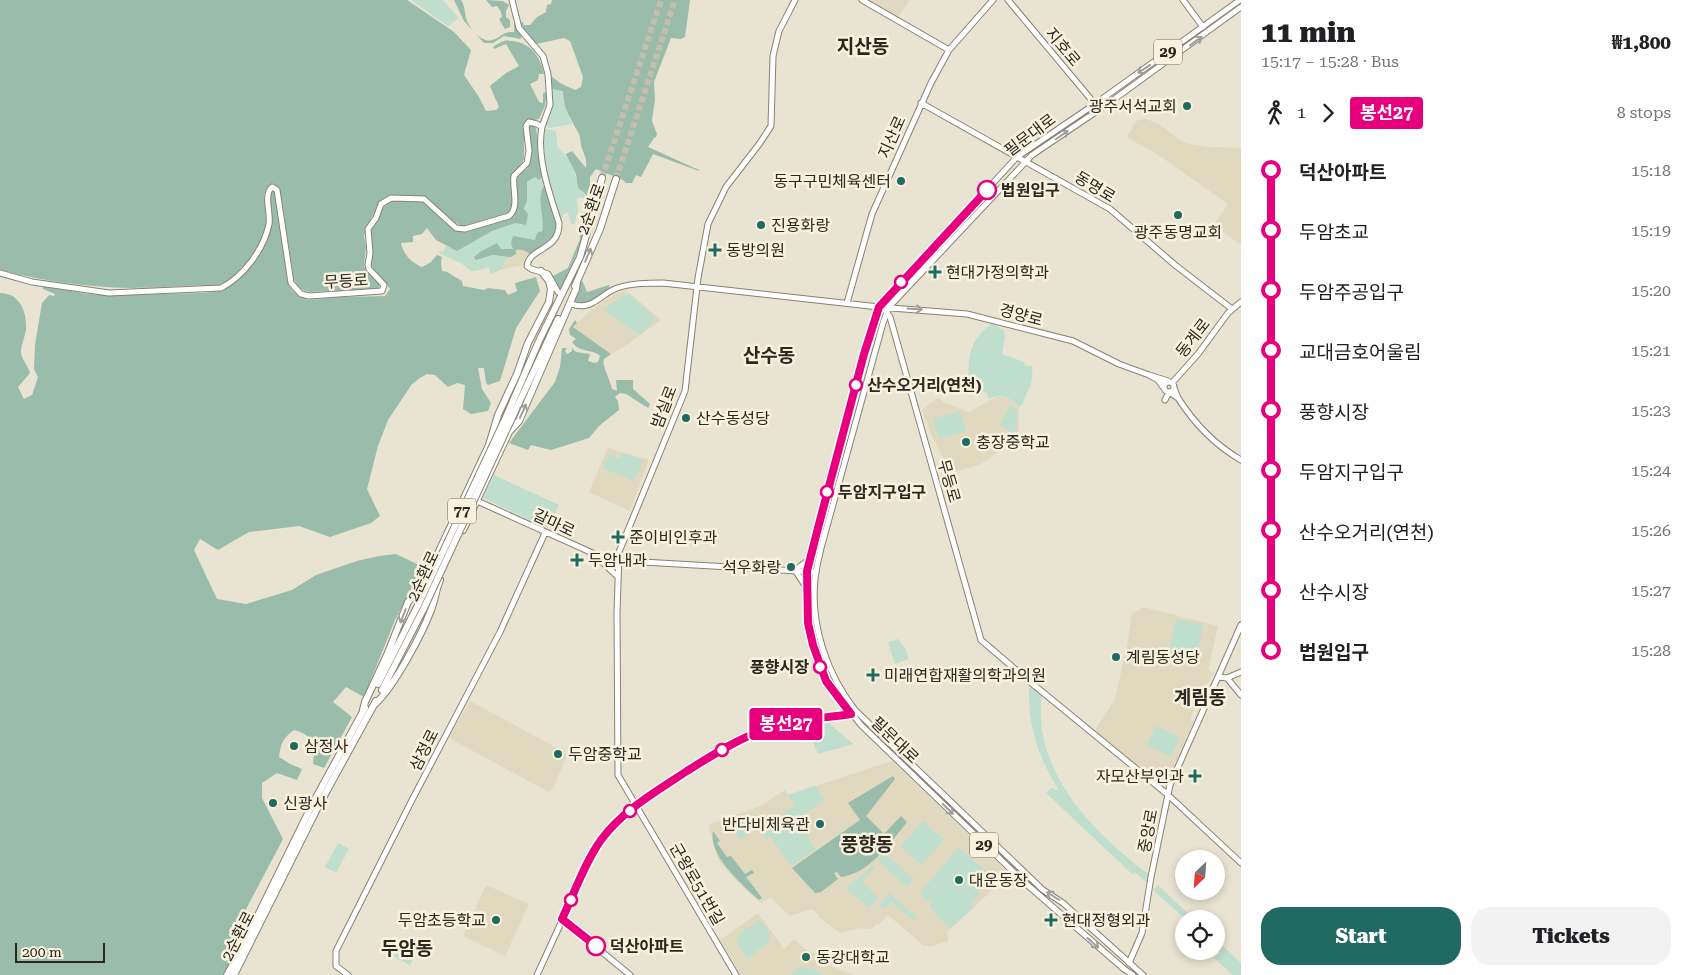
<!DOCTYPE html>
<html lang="en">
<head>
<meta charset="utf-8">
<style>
  body { margin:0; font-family:"Roboto Serif","Noto Sans KR",serif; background:#f2f2f2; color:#202124; height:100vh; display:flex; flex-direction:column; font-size:19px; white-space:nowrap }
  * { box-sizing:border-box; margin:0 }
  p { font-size:16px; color:#757577 }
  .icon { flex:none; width:28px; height:28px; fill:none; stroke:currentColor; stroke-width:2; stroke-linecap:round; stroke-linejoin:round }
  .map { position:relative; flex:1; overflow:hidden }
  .details { display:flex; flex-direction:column; background:#fff; width:450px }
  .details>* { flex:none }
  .badge { padding:0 10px; border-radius:4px; font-size:18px; line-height:32px }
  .needle { width:32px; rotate:205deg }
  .tools { position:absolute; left:1175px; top:850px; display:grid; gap:10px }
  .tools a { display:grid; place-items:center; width:50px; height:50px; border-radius:50%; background:#fff; box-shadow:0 2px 8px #0003; font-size:25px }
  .scale { position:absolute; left:15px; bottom:12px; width:90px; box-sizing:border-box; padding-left:5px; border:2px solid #2a2821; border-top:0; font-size:14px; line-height:18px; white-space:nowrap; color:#2a2821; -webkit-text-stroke:4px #f7f1de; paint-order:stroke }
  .map>.badge { position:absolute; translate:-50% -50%; box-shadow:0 0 0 2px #fff }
  .legs { display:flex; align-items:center; gap:8px; height:55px; padding:0 20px; font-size:16px }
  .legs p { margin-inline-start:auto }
  .head { display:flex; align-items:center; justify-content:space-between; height:85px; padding:0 20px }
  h1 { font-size:28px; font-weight:800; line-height:38px }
  .button { display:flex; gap:10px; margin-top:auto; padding:10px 20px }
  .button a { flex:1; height:58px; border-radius:20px; background:#206a62; color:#fff; font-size:20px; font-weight:800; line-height:58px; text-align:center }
  .button a+a { background:#f2f2f2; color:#202124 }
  ul { padding:0 20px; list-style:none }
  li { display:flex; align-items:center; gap:18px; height:60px; font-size:19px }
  li i { display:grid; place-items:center; width:8px; height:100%; margin:0 6px; background:currentColor }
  li i::after { content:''; width:12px; height:12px; margin:-6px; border:4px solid; border-radius:50%; background:#fff }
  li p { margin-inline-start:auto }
  li:first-child i { background:linear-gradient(#0000 50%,currentColor 0) }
  li:last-child i { background:linear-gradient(currentColor 50%,#0000 0) }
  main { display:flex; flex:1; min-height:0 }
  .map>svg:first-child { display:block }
</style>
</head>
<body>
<main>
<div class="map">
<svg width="1241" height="975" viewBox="0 0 1241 975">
  <rect width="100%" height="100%" fill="#e9e3d1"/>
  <path fill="#e0d8bf" d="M869,0H910L898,17Z
    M1146,119L1159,124L1180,140L1189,144L1208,147L1241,148V245L1214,225L1228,204L1157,154L1128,138V135L1135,123L1138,120Z
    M519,249L524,250L530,254L525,257L524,265L503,269L502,266L503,263L516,254V250Z
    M626,290L661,320L628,344L611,354L573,327L589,312L615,294Z
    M998,396L1007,397L1019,407V431L1000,451L981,464L951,473L931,434L922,410L939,397L943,402L969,412Z
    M608,448L649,460L630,511L589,492Z
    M1143,607L1218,626L1208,670L1214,673L1207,684L1202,686L1190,720L1194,721L1168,781L1159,784L1095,730L1115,699L1127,646L1132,614Z
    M470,701L568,754L553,788L549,792L451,739L450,736Z
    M892,761L1010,874L950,929L947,933L949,941L931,946H924L888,915L879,925L877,924L871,929L860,928L840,933L818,917L819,915L812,909L790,916L770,897L761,903L749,893L722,865L717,857L709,825L762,805L785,790L788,795Z
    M486,885L529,904L505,956L463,936Z
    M758,913L784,949L794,939L805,949L817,955L833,967L853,975H741L720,940Z"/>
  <path fill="#bfdecd" d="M411,0H443L459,18L448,26Z
    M552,89L563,90L562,97L572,124L550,128L546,127L552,111Z
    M459,94L464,96L472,106L455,107L451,102Z
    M545,129L556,131L557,146L564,154H566C573,165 576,176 578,188L590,196L593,188L597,187L584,231L580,230V227L586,212L585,198H577L578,210L574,225L571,223L568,213L564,214L560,220C551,191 541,159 545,129Z
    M543,176C545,186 541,193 541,203C540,221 548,224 535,240L522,238L513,249H501L481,259L493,255L511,257L503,263V269L491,274L488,267C465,276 473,268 456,261C449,258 444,256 438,251L443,252L446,246L457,250L492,231L515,222L521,225L527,201V182L535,177Z
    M628,294L655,317L653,322L639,335L603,309L624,295Z
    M992,324L1004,330L1005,337L1002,354L1024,362L1025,366H1032C1034,387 1027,387 1023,404L1019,407C1008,397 1004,392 989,399L986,392L970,390C966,364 968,339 992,324Z
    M1010,405L1017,411V428L1014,433L1000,426Z
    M960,411L966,431L939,439L933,419Z
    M623,453L643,461L634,481L603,468L609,454L620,459Z
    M494,475L559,505L548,528L483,498Z
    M1176,619L1203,625L1194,665L1167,659Z
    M898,639L905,648L909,659L895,664L888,642Z
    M1029,687L1042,694C1031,771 1094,834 1151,876L1147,883L1135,872L1133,874L1130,872L1046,793L1051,788L1057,790L1058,789C1038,756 1028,726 1029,687Z
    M829,723L853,744L818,754L806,724Z
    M1155,726L1179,737L1171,756L1147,746Z
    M815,786L824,800L796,820L816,849L791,866L771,837L768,839L760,829L795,806L788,795Z
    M755,814L762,822L740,840L725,819L731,817L733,820Z
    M923,821L944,840L921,865L900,846Z
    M338,843L349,849L336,873L325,867Z
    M958,848H960L990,875L982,885L991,875L995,879L987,888L985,886L971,903L974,907L950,929L930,908V905L933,900L931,898L926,902L920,893Z
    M884,853L914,879L907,887L878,860Z
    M873,866L875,867L862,882L879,898L869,908L846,888Z
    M1158,885L1194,919H1185L1153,890Z
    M889,893L917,917L914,921L891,902L884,909L879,905Z
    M759,920L768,931L770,941L747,959L737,942L739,934Z
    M1216,940L1241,963V975H1233L1214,958L1221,953L1216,948Z
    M409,941L415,956L410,965L393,956L397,948Z
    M802,967L814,969L822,975H791L796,969Z"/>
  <path fill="#99bdaa" d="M0,0H407L454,32L471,50L464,75L479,97L486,111L496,110L499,107L490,86L506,73L519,66L506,44L494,49L493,47C496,45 500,42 504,41C506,40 509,41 512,41C531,43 540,56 544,74H539L538,80L530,84L539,102L543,103V93L547,92L545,106L539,119L524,122V159L514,175L512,205L508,213L464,227L450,220L441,213L429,199L423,196H389L379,202L365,232L364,237L366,246L364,267L379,284V288L377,289L310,292C302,291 297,287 294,280L282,202L277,187L272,184L269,185L265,192L264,196L267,216L265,229L257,251L228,282L218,285C188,285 159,288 129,288C86,287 42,281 0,270Z
    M454,0H461C466,7 464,16 468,23C472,31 482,43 492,40C501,38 502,31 514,32V20L517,30L522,37L520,39L504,36L493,43H484L464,21Z
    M486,0L503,1L509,5L506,11V17L510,20V27L505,29L499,19L502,17L501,12L497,6L492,7Z
    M552,0H690L685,37L681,39L671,38L654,82L655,99L652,121L657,134L656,137L654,138L648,147L699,170V171L653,154L641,177L636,175L632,183H626L623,180L596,169L590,177V196H587L585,193L578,188L576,174L566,154L572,151L586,168C587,160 585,156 582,149C580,144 581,139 579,134C572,121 562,106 563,91L552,89L551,76L560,83L575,90L581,87L583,77L570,41L564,38L536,44L526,34L521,23L523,22L524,25H530L537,17L546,12L547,5L551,4Z
    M531,124L536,128L543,176L539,180L535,177L527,182V201L524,209L528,214L526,225L515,223L492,231L457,251L436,240L427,228L422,234L413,236V242L401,243C403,254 412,263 422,267L431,262L437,255L442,257L441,261L442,271L447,272L462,281L463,286L484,290L488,288L505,290L508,295L517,291L515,283L536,277L540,291L516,328L500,381L488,385L486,383L484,368H478L482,389L491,403L488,411L471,414L463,409L465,385L457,383L448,387L435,375L427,374L420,378L412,384L388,420L378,446L367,489L380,516L371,523L330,537L299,526L249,532L218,550L200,539L194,550L217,599L246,604L292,590L316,575L357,561L379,556L396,554L423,567L395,620L364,697L346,687L333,702L352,717L324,768L313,764C315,747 313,734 294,730C283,738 281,743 279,757L290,764L302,769L297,780L277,773L262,783V798L283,839L235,930L229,953L234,975H0V293C20,293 27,312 26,329C25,337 21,345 21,352C22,361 28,365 30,373L18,387L24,399L32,395L38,377L34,369L35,345L42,303L49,295L54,296L55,294L43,289V286L88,294L117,295L204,293L220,291L229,286L242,274L266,241L268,197L273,189L275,193L284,245L287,281L292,290L300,297L308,300L340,297L385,296L390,289C384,281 372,270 370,262C370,253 367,240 370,231C371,227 385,203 388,202C395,199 415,201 423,201C436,213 447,230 466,232L514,217C520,203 515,188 517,174L527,169C531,154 529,140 528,125Z
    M545,184L558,226L553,238L530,254C525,250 522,249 516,250V254L511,257L493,255L476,260L474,257L480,252L497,243L501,249H513L511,243L513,236L535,240L537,233L542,231C545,216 535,197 545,184Z
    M580,230L584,231L579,248L560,291L554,280L553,276L568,268L580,239Z
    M582,280L587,292L609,285L610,289C599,297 585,309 572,302Z
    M575,320L577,323L573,327L611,354C609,356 606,357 604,359C601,364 611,382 612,389L617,391L616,380H633V389L650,404L648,408L626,394L620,393L615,397L618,401L619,410L599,426L589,438L551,450L531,445L528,450L509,443L555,382L560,367L562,348H567L565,351L567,354L572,351V348L576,352L590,354L588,361L594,363L598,362L600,356C594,350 586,352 579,348C576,347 574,344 572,342L576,339L570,335L569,329Z
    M893,776L895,779L866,816L884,834L901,816L907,822C891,842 869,874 841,877L837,872L834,873L838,879L821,892L815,893L792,868L860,820L848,803Z
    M713,831L720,841L717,843L727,857L731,856L745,874L752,870L754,873L746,877L762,898L759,900C743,885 708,856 713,831Z"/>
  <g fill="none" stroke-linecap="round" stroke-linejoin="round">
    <path stroke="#c3beae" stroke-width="6" stroke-dasharray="6 3" stroke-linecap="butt" d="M602,178L661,0
      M616,179L675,0"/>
    <g stroke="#878271" stroke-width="7">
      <path id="secondary" d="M512,0L519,28L543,56L548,74L550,105L542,127
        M862,0L949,50
        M1008,0L1100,110
        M1183,0L1203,27
        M921,103L1110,209L1175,265L1232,309
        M0,273L32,282L109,293L221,288C244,276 264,249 269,224C271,213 263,195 272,187L277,190L291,283L301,294L309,296L382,291L384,285L369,269L368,265L370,253L368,229L376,218L381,204L391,198L424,199L456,228L465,229L509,216C520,207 512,189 514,176L527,163L529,151L526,126L529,122L537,124L542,127C536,157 550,195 559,223C560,251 529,247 527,266L531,269L548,274L558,292
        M847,303L872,214L931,83L949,50L993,0
        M571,304C593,311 599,295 617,288C632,283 648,283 663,283L879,307L967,314L1073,341L1119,364L1149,375
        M879,307L886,311L890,317L981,640L1029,681L1167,794L1241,863
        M1164 387a5 5 0 1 1 10 0a5 5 0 1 1-10 0Z
        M1172,383L1198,354L1228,313L1241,302
        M1163,387L1158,380L1149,375L1168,381
        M1178,398C1194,423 1215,445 1241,460
        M1165,400L1169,392L1178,398L1174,388
        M475,500L608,560L816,572
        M599,559L618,577
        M795,570L810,559
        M1218,677L1227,678L1241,672
        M1227,678L1241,695
        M562,919L630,975
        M1129,963L1142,933L1151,877L1170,785L1241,625
        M348,975L336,966V951L412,800L500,632L545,533
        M537,975L595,849L609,830L636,805L711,756L757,732L778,726L804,721L851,714L853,712
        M736,975L618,775L617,613L619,552L685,391L698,278L708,224L726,187L760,143L771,126L773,56L779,31L795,0"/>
    </g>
    <g stroke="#878271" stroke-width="7">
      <path id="primary" d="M795,570L806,587
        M1133,975L1124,969L1024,882L861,725L829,685L817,658L808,623L807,571L864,355L879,307L1017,157L1095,104L1240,0
        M1143,975L1063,903L1043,890L855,710C827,674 810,625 815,579C816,568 819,558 821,548L883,323L889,307L1032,155L1109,103L1241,7"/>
    </g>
    <g stroke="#878271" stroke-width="8">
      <path id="highway" d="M575,286L600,229L616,179
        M506,417L539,341L580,257L602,178
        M511,420L558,319
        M463,530L509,432L519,421L576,289L577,282
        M378,684L418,605
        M382,690L424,608
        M375,704C394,687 422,634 431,610C435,600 436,589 440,580
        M363,710L365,702L387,655L408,602L425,581L489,445L498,415L517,374L528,343L549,302L551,289L549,281L541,271
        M227,975L240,952L313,803L365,708
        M234,975L319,805L376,701"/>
    </g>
    <use href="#secondary" stroke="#fff" stroke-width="5"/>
    <use href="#primary" stroke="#fff" stroke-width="5"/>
    <use href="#highway" stroke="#fff" stroke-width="6"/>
    <g stroke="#878271" stroke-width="8" stroke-linecap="butt">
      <path id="highway-bridge" d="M418,605L506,417
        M424,608L511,420"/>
    </g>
    <use href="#highway-bridge" stroke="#fff" stroke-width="6"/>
  </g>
  <defs><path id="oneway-shaft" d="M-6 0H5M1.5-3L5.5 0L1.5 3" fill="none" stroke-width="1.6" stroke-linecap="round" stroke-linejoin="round" transform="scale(1.25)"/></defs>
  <g stroke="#9f9e9b">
    <use href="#oneway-shaft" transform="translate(1196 41) rotate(-36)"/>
    <use href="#oneway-shaft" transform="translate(1144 69) rotate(146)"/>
    <use href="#oneway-shaft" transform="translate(1062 135) rotate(-35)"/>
    <use href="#oneway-shaft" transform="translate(588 255) rotate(-67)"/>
    <use href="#oneway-shaft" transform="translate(915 309) rotate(4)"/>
    <use href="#oneway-shaft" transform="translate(523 411) rotate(-66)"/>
    <use href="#oneway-shaft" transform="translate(403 616) rotate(111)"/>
    <use href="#oneway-shaft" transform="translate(948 809) rotate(45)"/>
    <use href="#oneway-shaft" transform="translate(1053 896) rotate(-148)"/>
    <use href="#oneway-shaft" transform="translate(1093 943) rotate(42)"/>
  </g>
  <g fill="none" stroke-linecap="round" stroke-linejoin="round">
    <g stroke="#fff" stroke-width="11">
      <path id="line-1" d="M596,946L562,919C574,894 585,862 601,840C623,810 657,791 687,771C714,754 741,737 772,727C797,719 825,718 851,714L826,681L813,645L808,623L807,571L818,528L864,354L879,307L987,190"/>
    </g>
    <use href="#line-1" stroke="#e6007e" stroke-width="8"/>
  </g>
  <g fill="#206a62" stroke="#f7f1de" stroke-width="2">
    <circle cx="1187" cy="106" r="5"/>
    <circle cx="901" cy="181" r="5"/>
    <circle cx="1178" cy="215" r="5"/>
    <circle cx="761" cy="225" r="5"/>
    <path d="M712.5 242.5h5v5h5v5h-5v5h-5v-5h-5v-5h5z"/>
    <path d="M932.5 264.5h5v5h5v5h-5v5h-5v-5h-5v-5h5z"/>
    <circle cx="686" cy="418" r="5"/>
    <circle cx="966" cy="442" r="5"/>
    <path d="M615.5 529.5h5v5h5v5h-5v5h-5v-5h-5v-5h5z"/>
    <path d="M574.5 552.5h5v5h5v5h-5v5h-5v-5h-5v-5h5z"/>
    <circle cx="791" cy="567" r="5"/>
    <circle cx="1116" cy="657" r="5"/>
    <path d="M870.5 667.5h5v5h5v5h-5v5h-5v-5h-5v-5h5z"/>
    <circle cx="294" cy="746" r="5"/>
    <circle cx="558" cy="754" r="5"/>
    <path d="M1192.5 768.5h5v5h5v5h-5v5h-5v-5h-5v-5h5z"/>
    <circle cx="273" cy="803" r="5"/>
    <circle cx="820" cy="824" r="5"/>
    <circle cx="959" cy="880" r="5"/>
    <circle cx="496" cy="920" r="5"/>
    <path d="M1048.5 912.5h5v5h5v5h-5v5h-5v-5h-5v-5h5z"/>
    <circle cx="806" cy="957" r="5"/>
  </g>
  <g fill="#fff" stroke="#e6007e" stroke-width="2.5">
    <circle cx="987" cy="190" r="9"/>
    <circle cx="901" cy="282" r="6"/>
    <circle cx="856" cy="385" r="6"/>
    <circle cx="827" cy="492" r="6"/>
    <circle cx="820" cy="667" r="6"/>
    <circle cx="722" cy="750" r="6"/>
    <circle cx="630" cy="811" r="6"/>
    <circle cx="571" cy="900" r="6"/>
    <circle cx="596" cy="946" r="9"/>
  </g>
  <g text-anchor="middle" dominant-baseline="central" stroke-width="5" stroke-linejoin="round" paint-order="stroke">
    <g fill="#f7f1de" stroke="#68645a" stroke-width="1">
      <rect x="1154" y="39.5" width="28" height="25" rx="4"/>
      <rect x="448" y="498.5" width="28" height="25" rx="4"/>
      <rect x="970" y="832.5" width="28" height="25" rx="4"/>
    </g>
    <g font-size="15" font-weight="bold" fill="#2a2821">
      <text x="1168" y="52">29</text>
      <text x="462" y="511">77</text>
      <text x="984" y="845">29</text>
    </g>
    <g font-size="16" fill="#2a2821" stroke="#f7f1de">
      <text transform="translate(1063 47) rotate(50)">지호로</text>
      <text transform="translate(1030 135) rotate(-37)">필문대로</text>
      <text transform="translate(892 137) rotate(-66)">지산로</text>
      <text transform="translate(1095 187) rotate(31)">동명로</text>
      <text transform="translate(591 209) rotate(-70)">2순환로</text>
      <text transform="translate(346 281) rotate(-3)">무등로</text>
      <text transform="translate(1021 315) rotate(15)">경양로</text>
      <text transform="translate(1193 338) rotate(-52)">동계로</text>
      <text transform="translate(664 407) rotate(-69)">밤실로</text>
      <text transform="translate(949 481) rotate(74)">무등로</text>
      <text transform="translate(554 523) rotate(25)">갈마로</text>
      <text transform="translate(423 576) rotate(-65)">2순환로</text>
      <text transform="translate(895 740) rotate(44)">필문대로</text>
      <text transform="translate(424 750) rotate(-63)">삼정로</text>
      <text transform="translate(1148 831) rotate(-79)">중앙로</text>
      <text transform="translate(697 884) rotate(60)">군왕로51번길</text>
      <text transform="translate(238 936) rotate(-63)">2순환로</text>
    </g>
    <g font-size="16" fill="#2a2821" stroke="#f7f1de" text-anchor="start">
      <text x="1177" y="106" text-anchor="end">광주서석교회</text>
      <text x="891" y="181" text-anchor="end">동구구민체육센터</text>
      <text x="771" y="225">진용화랑</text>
      <text x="1178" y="232" text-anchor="middle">광주동명교회</text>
      <text x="726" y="250">동방의원</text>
      <text x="946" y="272">현대가정의학과</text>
      <text x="696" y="418">산수동성당</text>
      <text x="976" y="442">충장중학교</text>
      <text x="629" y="537">준이비인후과</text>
      <text x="588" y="560">두암내과</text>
      <text x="781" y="567" text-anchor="end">석우화랑</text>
      <text x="1126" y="657">계림동성당</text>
      <text x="884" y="675">미래연합재활의학과의원</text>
      <text x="304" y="746">삼정사</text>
      <text x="568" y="754">두암중학교</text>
      <text x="1184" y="776" text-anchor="end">자모산부인과</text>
      <text x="283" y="803">신광사</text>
      <text x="810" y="824" text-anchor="end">반다비체육관</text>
      <text x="969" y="880">대운동장</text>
      <text x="486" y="920" text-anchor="end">두암초등학교</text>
      <text x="1062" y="920">현대정형외과</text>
      <text x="816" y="957">동강대학교</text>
    </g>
    <g font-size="16" font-weight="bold" fill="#2a2821" stroke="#f7f1de" text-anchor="start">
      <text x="1001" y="190">법원입구</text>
      <text x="867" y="385">산수오거리(연천)</text>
      <text x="838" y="492">두암지구입구</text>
      <text x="809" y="667" text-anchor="end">풍향시장</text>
      <text x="610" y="946">덕산아파트</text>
    </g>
    <g font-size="19" font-weight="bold" fill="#2a2821" stroke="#f7f1de">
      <text x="863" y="46">지산동</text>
      <text x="769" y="355">산수동</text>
      <text x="1200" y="697">계림동</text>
      <text x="867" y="844">풍향동</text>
      <text x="407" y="948">두암동</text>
    </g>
  </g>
</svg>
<div class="tools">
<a><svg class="needle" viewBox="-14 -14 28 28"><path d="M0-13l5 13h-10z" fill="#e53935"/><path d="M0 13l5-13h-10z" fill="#757577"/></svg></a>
<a><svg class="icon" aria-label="locate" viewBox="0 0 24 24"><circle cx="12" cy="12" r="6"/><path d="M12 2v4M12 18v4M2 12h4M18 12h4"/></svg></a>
</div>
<div class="scale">200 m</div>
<b class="badge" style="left:786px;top:724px;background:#e6007e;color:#fff">봉선27</b>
</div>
<section class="details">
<div class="head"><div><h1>11 min</h1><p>15:17 – 15:28 · Bus</p></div><b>₩1,800</b></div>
<div class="legs"><svg class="icon" aria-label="walk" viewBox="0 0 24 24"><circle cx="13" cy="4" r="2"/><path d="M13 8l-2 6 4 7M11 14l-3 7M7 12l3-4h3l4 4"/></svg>1<svg class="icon" aria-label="forward" viewBox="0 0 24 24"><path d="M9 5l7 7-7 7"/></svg><b class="badge" style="background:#e6007e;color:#fff">봉선27</b><p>8 stops</p></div>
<ul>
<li><i style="color:#e6007e"></i><b>덕산아파트</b><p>15:18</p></li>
<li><i style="color:#e6007e"></i><span>두암초교</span><p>15:19</p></li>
<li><i style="color:#e6007e"></i><span>두암주공입구</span><p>15:20</p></li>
<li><i style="color:#e6007e"></i><span>교대금호어울림</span><p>15:21</p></li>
<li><i style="color:#e6007e"></i><span>풍향시장</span><p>15:23</p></li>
<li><i style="color:#e6007e"></i><span>두암지구입구</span><p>15:24</p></li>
<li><i style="color:#e6007e"></i><span>산수오거리(연천)</span><p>15:26</p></li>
<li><i style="color:#e6007e"></i><span>산수시장</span><p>15:27</p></li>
<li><i style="color:#e6007e"></i><b>법원입구</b><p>15:28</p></li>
</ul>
<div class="button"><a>Start</a><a>Tickets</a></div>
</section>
</main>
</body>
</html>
